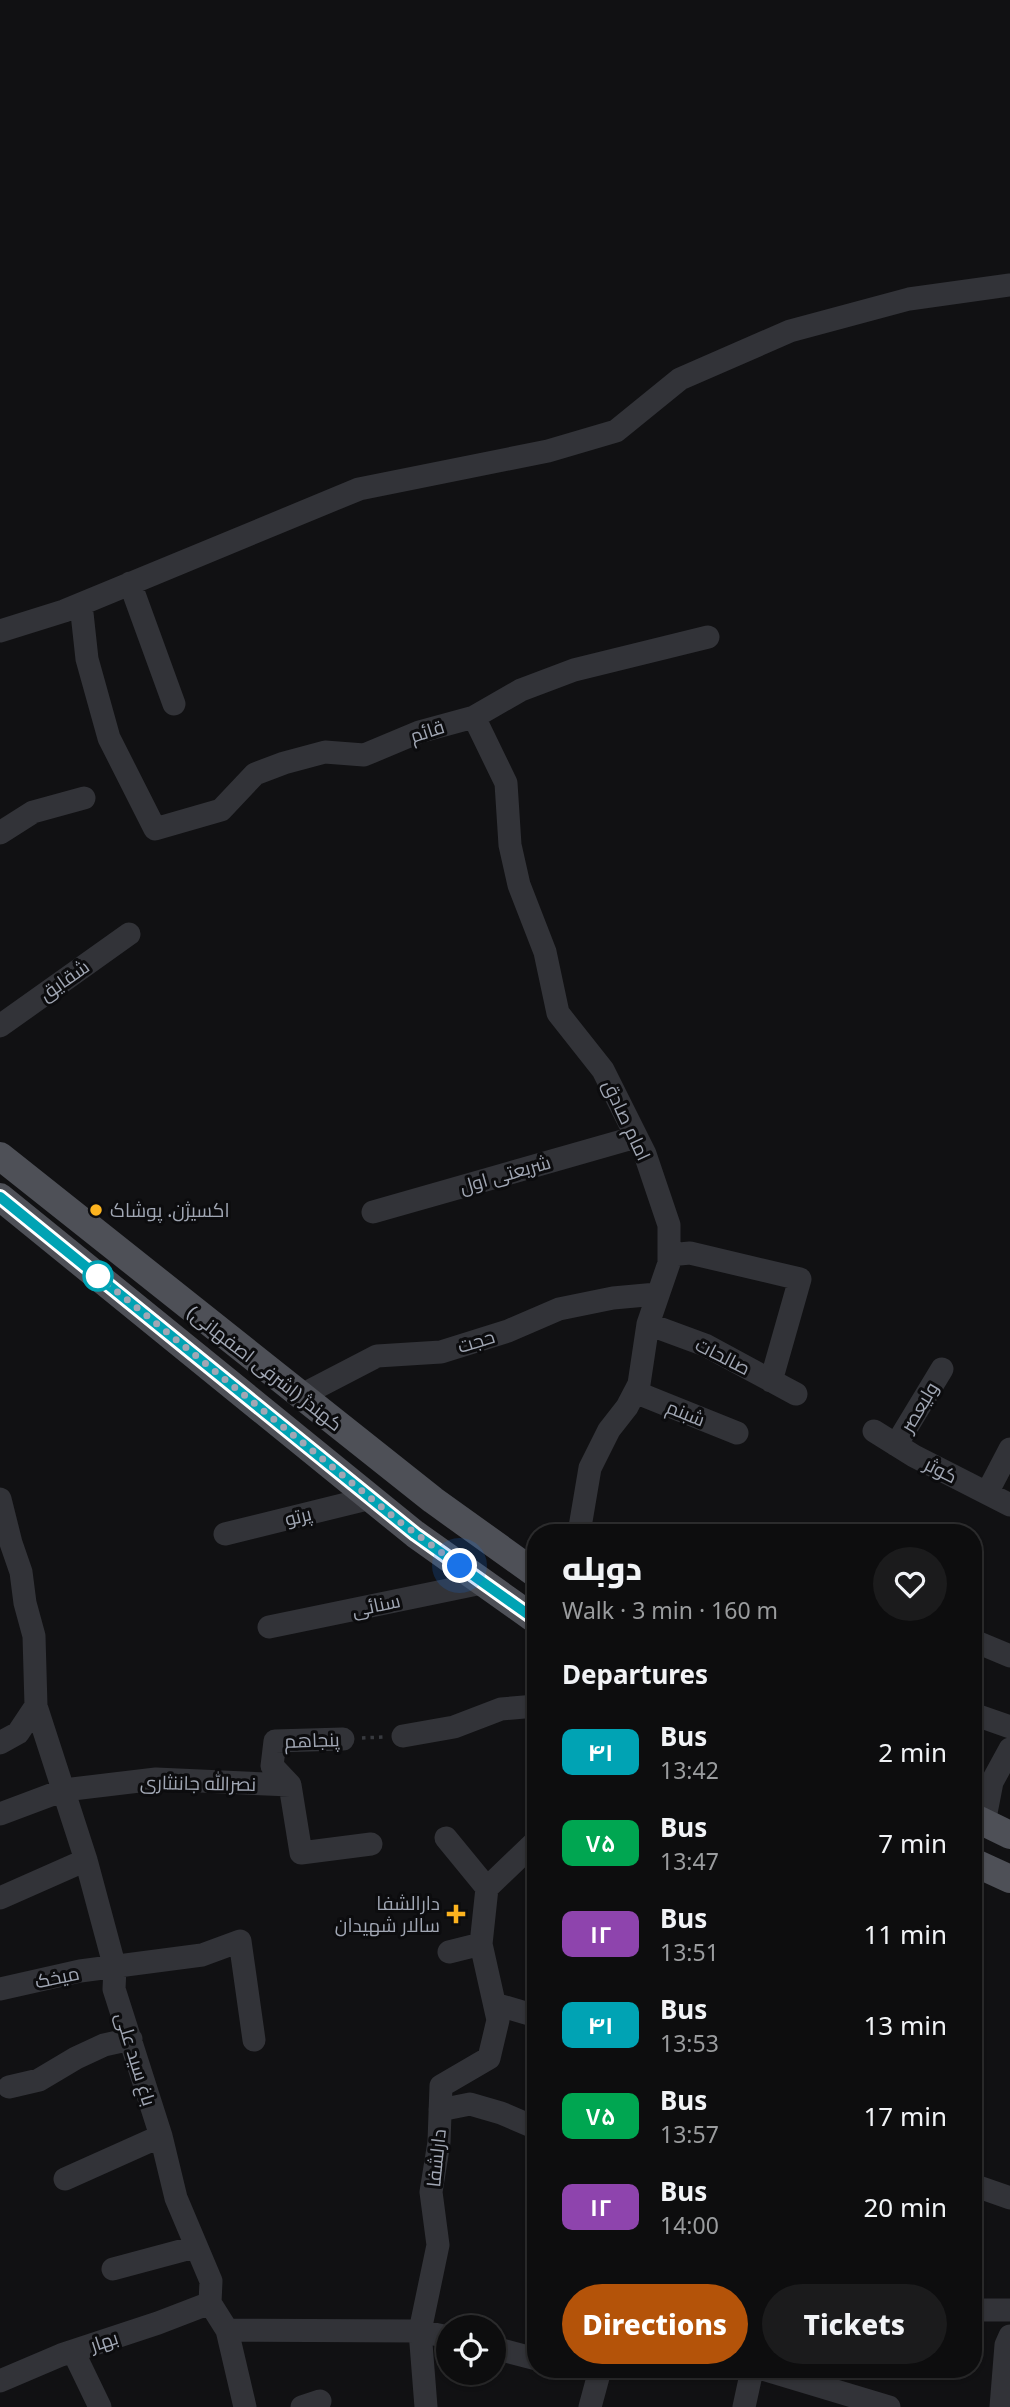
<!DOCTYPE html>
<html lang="en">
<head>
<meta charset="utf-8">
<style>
  body { margin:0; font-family:"Noto Sans",Cairo,sans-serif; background:#1b1b1c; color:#f1f3f6; height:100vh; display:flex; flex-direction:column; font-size:26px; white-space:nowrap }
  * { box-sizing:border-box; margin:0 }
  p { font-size:23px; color:#9a9c9e }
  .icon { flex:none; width:38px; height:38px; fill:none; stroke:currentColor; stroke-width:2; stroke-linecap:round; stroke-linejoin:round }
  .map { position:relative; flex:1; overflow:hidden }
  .details { position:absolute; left:527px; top:1524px; width:455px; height:854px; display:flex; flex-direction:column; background:#0d0d0e; border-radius:28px; box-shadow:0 2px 5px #0004,0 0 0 2px #2d2d2e }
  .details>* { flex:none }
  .badge { padding:0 14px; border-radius:10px; font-size:24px; line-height:46px }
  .fabs { position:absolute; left:436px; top:2315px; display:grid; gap:14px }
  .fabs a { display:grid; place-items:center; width:70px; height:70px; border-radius:50%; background:#0d0d0e; box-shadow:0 2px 5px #0004,0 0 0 2px #2d2d2e; font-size:35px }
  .you { position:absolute; width:35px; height:35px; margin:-18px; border:5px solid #fff; border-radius:50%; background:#1a73e8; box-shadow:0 0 0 10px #1a73e833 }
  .map>.badge { position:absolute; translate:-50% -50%; box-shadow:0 0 0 4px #fff }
  h2 { padding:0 35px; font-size:26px; line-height:63px }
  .round { display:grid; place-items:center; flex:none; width:74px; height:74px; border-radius:37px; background:#1b1b1c }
  .headline { display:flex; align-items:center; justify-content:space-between; height:119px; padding:0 35px }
  h1 { font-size:33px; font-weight:800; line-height:52px }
  .action { display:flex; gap:14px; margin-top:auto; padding:14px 35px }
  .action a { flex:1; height:80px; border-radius:42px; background:#b45309; color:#fff; font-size:28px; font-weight:800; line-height:80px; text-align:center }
  .action a+a { background:#1b1b1c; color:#f1f3f6 }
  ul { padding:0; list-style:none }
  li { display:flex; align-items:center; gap:21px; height:91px; padding:0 35px }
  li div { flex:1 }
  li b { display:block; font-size:26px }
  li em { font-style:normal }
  li .badge { min-width:77px; font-weight:700; text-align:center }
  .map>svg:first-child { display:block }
</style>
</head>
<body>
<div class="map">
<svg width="1010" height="2407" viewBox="0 0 1010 2407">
  <rect width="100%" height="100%" fill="#111113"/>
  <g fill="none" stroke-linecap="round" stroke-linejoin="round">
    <path stroke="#383a3f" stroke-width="3.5" stroke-dasharray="3.5 5" stroke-linecap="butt" d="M362,1738L383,1737"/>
    <path stroke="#323338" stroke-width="23" d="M130,583L174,704
      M81,604L87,659L109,738L155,829L221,810L255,774L284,763L325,752L364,755L419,732L474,717L521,690L574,670L708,637
      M0,631L64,611L359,489L548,451L616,431L680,379L790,331L909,299L1010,285
      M474,717L506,783L510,845L519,885L545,952L558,1013L603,1070L645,1154L669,1225V1263L648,1324L639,1384L627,1407L609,1430L590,1468L579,1533
      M0,833L33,812L84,798
      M0,1026L129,934
      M373,1212L636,1137
      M669,1255L690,1253L800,1279L771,1381
      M648,1324L705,1345L796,1394
      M635,1392L737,1433
      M300,1396L377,1356L441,1352L508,1331L559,1309L613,1298L657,1294
      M874,1431L914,1456L1010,1505
      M896,1445L942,1369
      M987,1493L1010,1449
      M0,1499L11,1543L21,1572L25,1603L34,1636L36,1706L18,1733L0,1743
      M225,1534L371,1498
      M269,1627L482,1583
      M979,1643L1010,1656
      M36,1706L86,1860L115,1968L114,1989L161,2136L176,2198L211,2281L210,2303L227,2330L245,2407
      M973,1714L1010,1727
      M403,1736L454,1727L501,1709L536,1706
      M343,1739L275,1741L272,1766L290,1785L301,1853L371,1844
      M0,1814L64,1790L156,1779L290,1785
      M984,1823L992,1782L1010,1749
      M446,1838L487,1888
      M0,1898L86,1860
      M449,1952L481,1944
      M0,1989L80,1971L202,1955L240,1941L254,2040
      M495,2004L536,2016
      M9,2087L39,2080L76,2058L104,2045L131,2039
      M440,2110L470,2104L501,2113L536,2128
      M65,2179L161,2136
      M973,2185L1010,2198
      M113,2269L195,2247
      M973,2310H1010
      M227,2330L420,2331L438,2245L431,2192L439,2142L441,2086L489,2058L498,2020L481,1944L487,1888L536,1841
      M494,2348L536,2359
      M73,2351L100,2407
      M766,2370L889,2407
      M0,2381L61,2355L158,2323L210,2303
      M302,2407L320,2401
      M426,2407L420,2331L448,2337
      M590,2407L600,2370
      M744,2407L752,2370
      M1001,2407L1006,2345L1010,2336"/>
    <path stroke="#4e5057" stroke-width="28" d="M0,1156L433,1500L536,1574
      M0,1197L415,1534L536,1620
      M973,1817L1010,1835
      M973,1862L1010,1879"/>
  </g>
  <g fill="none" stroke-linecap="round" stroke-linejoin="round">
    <g stroke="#fff" stroke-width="16">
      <path id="line" d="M0,1197L415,1534L536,1620"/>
    </g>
    <use href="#line" stroke="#00a3b4" stroke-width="10"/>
    <path stroke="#a1a7b4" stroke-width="7" stroke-dasharray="0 12.6" d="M98,1276L400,1522L460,1566"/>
  </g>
  <g fill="#fcb31f" stroke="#0c0c0e" stroke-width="2.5">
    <circle cx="96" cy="1210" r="7"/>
    <path d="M452.5 1903.5h7v7h7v7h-7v7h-7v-7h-7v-7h7z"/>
  </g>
  <circle fill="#fff" stroke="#00a3b4" stroke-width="3.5" cx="98" cy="1276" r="14"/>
  <g text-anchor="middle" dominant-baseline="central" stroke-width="6" stroke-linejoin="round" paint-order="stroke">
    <g font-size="19" fill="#a1a7b4" stroke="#0c0c0e">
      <text transform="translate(427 731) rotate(-18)">قائم</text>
      <text transform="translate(64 980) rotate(-35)">شقایق</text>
      <text transform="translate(627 1120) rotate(65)">امام صادق</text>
      <text transform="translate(505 1174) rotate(-16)">شریعتی اول</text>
      <text transform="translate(476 1341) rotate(-17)">حجت</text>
      <text transform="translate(723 1356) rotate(27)">صالحات</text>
      <text transform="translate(265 1368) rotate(38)">کهندژ (اشرفی اصفهانی)</text>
      <text transform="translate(919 1407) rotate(-59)">ولیعصر</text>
      <text transform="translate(686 1413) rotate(22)">شبنم</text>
      <text transform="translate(941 1470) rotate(27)">کوثر</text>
      <text transform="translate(298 1516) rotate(-14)">پرتو</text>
      <text transform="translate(376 1605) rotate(-12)">سنائی</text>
      <text transform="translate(312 1740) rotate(-2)">پنجاهم</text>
      <text transform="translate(198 1783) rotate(1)">نصرالله جاننثاری</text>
      <text transform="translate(57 1977) rotate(-12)">میخک</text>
      <text transform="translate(136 2059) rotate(73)">باغ سید علی</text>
      <text transform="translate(436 2158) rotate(-84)">دارلشفا</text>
      <text transform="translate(104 2341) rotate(-18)">بهار</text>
    </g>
    <g font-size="19" fill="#a1a7b4" stroke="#0c0c0e" text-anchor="start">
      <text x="110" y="1210">اکسیژن. پوشاک</text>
      <text x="440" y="1903" text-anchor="end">دارالشفا<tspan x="440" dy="22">سالار شهیدان</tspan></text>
    </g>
  </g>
</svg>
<div class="fabs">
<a><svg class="icon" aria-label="locate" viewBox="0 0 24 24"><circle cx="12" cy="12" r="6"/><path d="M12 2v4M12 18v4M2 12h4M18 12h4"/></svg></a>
</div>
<div class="you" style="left:460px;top:1566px"></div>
<section class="details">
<div class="headline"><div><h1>دوبله</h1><p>Walk · 3 min · 160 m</p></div><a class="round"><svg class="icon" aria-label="heart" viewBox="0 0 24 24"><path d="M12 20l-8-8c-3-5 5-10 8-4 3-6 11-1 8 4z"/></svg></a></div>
<h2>Departures</h2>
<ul>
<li><span class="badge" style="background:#00a3b4;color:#fff">۴۱</span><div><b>Bus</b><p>13:42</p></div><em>2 min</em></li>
<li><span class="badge" style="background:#00a651;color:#fff">۷۵</span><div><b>Bus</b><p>13:47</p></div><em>7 min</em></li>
<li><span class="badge" style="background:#8e44ad;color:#fff">۱۲</span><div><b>Bus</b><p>13:51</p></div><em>11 min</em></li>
<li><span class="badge" style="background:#00a3b4;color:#fff">۴۱</span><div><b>Bus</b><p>13:53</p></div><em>13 min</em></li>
<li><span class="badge" style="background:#00a651;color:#fff">۷۵</span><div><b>Bus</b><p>13:57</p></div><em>17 min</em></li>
<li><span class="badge" style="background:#8e44ad;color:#fff">۱۲</span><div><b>Bus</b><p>14:00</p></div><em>20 min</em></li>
</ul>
<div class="action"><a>Directions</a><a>Tickets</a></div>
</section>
</div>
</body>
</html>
